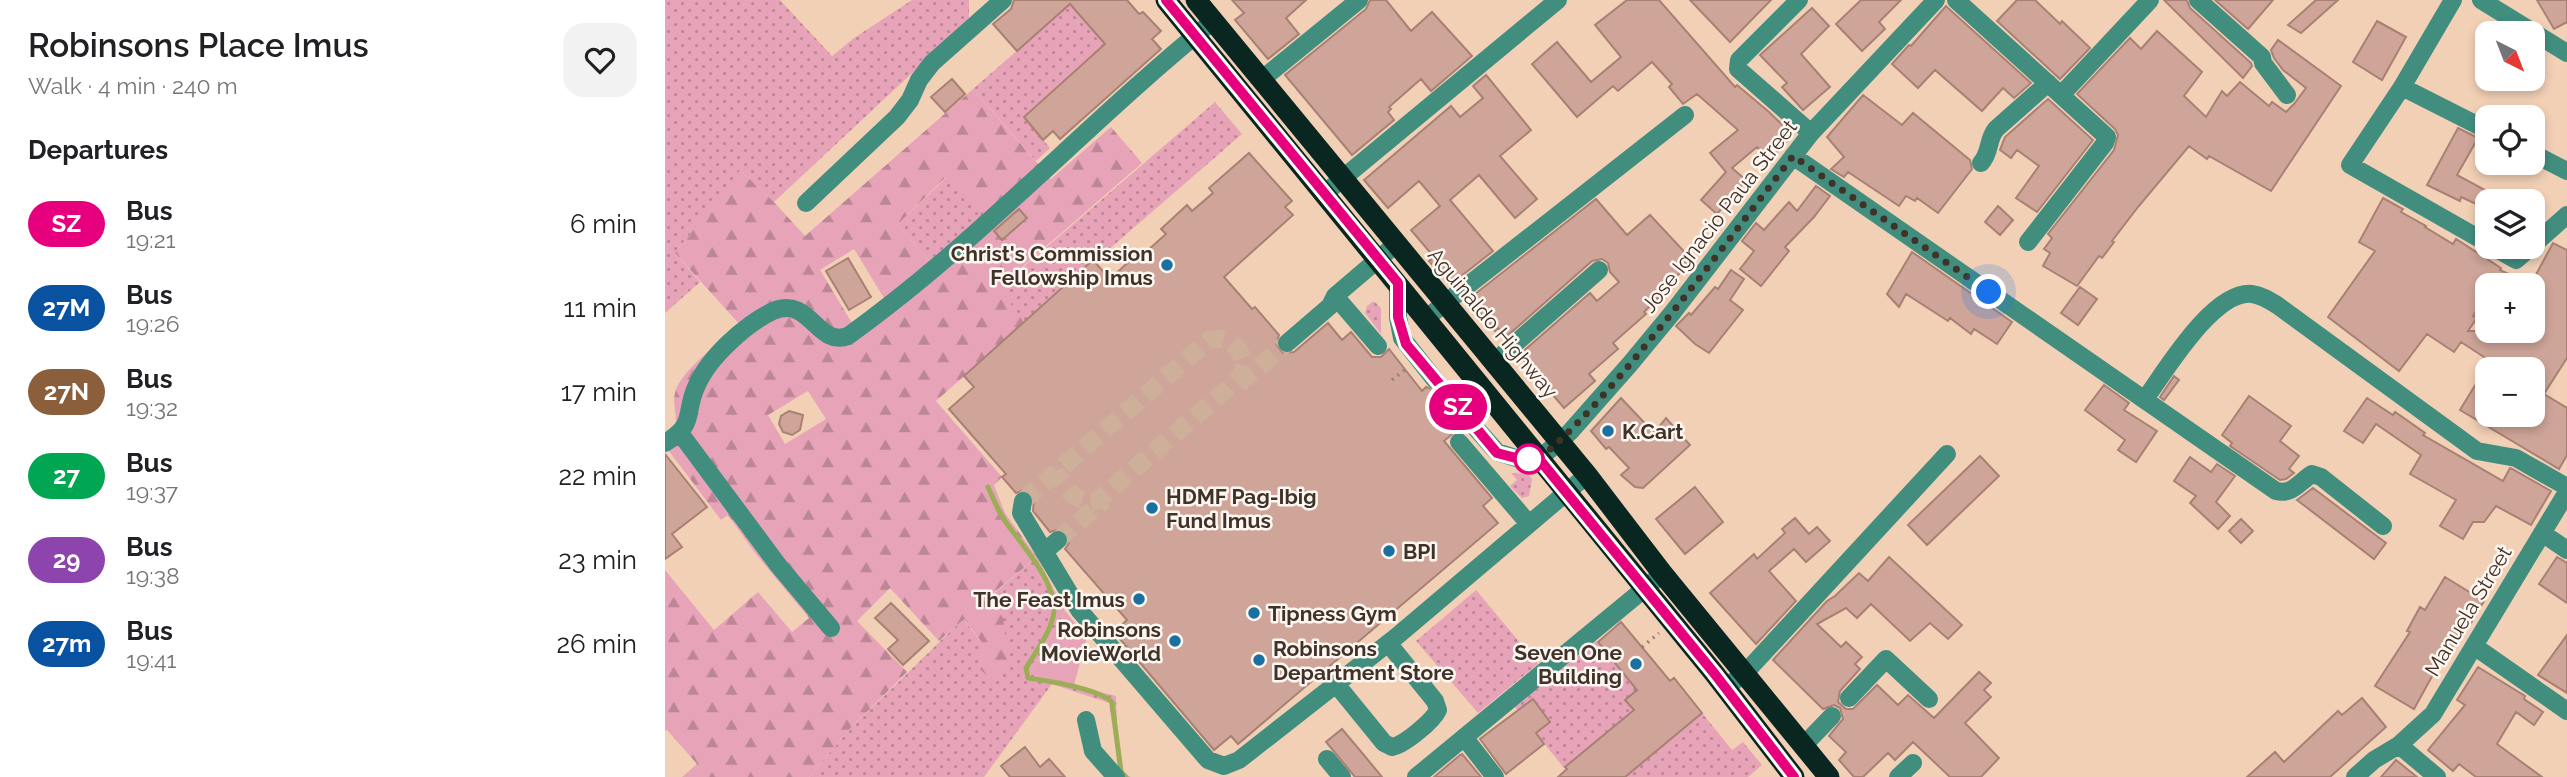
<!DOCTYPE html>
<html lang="en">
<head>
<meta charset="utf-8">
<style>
  body { margin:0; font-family:Raleway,sans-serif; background:#f2f2f2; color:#202124; height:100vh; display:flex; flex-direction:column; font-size:26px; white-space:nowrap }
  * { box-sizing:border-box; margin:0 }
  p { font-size:23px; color:#757577 }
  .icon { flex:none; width:38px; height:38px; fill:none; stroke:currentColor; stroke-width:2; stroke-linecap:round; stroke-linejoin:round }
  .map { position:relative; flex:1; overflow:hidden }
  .sheet { display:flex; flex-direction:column; background:#fff; width:665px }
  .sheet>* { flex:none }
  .badge { padding:0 14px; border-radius:23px; font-size:24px; line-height:46px }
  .needle { width:46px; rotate:138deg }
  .controls { position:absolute; left:1810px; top:21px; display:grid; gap:14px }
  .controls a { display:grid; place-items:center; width:70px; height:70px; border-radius:14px; background:#fff; box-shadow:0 4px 10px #0003; font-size:35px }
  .you { position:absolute; width:35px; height:35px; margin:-18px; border:5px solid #fff; border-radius:50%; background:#1a73e8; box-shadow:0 0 0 10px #1a73e833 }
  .map>.badge { position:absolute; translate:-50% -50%; box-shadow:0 0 0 4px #fff }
  h2 { padding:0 28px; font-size:26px; line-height:63px }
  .round { display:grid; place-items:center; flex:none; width:74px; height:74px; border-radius:21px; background:#f2f2f2 }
  .summary { display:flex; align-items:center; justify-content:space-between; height:119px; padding:0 28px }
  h1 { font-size:33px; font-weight:600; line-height:52px }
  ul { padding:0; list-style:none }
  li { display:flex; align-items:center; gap:21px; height:84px; padding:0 28px }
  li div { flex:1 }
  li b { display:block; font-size:26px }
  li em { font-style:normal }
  li .badge { min-width:77px; font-weight:700; text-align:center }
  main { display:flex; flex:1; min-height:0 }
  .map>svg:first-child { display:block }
</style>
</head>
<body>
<main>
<section class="sheet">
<div class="summary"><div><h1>Robinsons Place Imus</h1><p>Walk · 4 min · 240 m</p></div><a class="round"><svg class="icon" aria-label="heart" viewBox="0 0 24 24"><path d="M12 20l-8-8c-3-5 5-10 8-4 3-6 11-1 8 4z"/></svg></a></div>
<h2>Departures</h2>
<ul>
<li><span class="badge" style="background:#e6007e;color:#fff">SZ</span><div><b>Bus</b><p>19:21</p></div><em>6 min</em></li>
<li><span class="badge" style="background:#0952a1;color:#fff">27M</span><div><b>Bus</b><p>19:26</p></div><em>11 min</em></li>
<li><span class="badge" style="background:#8b5e3c;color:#fff">27N</span><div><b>Bus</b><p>19:32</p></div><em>17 min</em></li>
<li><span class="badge" style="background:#00a651;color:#fff">27</span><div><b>Bus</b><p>19:37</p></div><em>22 min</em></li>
<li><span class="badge" style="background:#8e44ad;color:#fff">29</span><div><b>Bus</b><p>19:38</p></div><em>23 min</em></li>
<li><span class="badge" style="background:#0952a1;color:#fff">27m</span><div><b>Bus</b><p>19:41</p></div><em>26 min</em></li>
</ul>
</section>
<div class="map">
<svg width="1902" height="777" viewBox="0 0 1902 777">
  <defs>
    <pattern id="grass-dots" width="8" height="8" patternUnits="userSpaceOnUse" patternTransform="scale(1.75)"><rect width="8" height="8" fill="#e7a4b9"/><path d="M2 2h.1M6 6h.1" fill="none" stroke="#bd8696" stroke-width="1.8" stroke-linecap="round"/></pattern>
    <pattern id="forest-firs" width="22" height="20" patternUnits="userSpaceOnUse" patternTransform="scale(1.75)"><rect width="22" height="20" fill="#e7a4b9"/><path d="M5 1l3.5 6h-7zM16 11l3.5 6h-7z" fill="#bd8696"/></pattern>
  </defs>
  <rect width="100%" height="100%" fill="#f2d0b6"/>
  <path fill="url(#grass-dots)" d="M0,0H115L167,56L189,38L247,0H304V20L109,202L76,171L10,253L35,282L0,313Z
    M410,0H430L414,15L440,44L359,117L385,148L371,161L308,89Z
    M550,102L577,134L360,322L338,295L341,282Z
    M282,177L317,215L266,263L232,225Z
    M707,302H710L716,308V334L700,313L702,306Z
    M846,473L863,474L867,479L864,496L857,498L845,486L852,480Z
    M372,557L400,611L365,674L451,696L452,727L459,774L466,777H459L454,772L444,703L387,684L319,777H144L183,731L298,619L319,645L314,669L328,679L338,617L326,596Z
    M811,590L873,664L813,713L751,641Z
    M931,641L981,701L899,768L850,707Z
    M1037,713L1067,750L1078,742L1097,765L1083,777H960Z"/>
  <path fill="url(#forest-firs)" fill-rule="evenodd" d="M308,89L386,179L446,127L477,163L341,281L339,295L360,322L271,401L337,477L329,485L340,513L372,557L326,595L338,617L343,661L328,680L314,669L319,645L299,619L274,641L225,588L192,621L242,672L183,731L144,777H17L32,764L2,730L0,731V570L49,630L93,592L127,632L144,618L90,553L63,515L56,520L1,447C4,441 9,434 10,427C13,416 7,405 10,393C15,370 57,341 76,326L10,253L75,170L109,202L140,236ZM281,177L316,215L266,263L232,225ZM189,249L219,298L187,323L155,270ZM143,391L161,419L120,444L103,415Z"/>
  <path fill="#e7a4b9" d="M400,611L422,637L409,685L365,674Z"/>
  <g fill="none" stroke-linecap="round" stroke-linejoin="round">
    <path stroke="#9cae55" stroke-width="5" d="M323,487C328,498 333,511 340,521C356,544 390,580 389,610C388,630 371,651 361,668L363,678C384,681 432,688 447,702L456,772L461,777"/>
  </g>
  <path fill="#cea598" stroke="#a88174" stroke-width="2" fill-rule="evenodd" d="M349,0H462L474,14L478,12L496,31L487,39L496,49L395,139L388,131L378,140L359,117L440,44L405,4L352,51L328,24L346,9Z
    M567,0H641L621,18L634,34L603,59L570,20L579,13Z
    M705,0H721L746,31L767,12L807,56L766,91L756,79L724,107L726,109L723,112L729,120L687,155L620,75L701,9Z
    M962,0H994L1070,87L1072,85L1104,112L1128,135L1105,159L1092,147L1067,168L1081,180L1052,214L1036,200L1061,172L1045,153L1073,130L1032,94L1018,104L1004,87L1007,84L987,62L953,91L948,86L912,117L867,64L892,42L926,82L956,57L930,25Z
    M1025,0H1106L1065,42Z
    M1196,0H1236L1214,22L1220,29L1197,51L1171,24Z
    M1352,0H1370L1395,24L1397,21L1425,48L1395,79L1332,21Z
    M1499,0H1522L1525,8L1586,63L1587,66L1578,78Z
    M1550,0H1608L1583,29Z
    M1651,0H1673L1636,33L1623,25Z
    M1872,0H1902V22L1889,29Z
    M1281,6L1283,8L1366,83L1349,98L1338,88L1317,111L1270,70L1253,88L1227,64L1244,45L1246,46Z
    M1147,8L1164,26L1136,54L1165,87L1138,110L1117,87L1122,83L1095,55Z
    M1712,21L1741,37L1717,80L1688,62Z
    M1492,31L1537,72L1519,96L1541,117L1557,91L1562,96L1575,82L1604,106L1607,102L1621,112L1629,104L1641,88L1618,70L1609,58L1606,50L1613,40L1676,86L1606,191L1544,156L1542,159L1524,146L1473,207L1447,241L1449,242L1437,258L1434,256L1412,286L1378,266L1385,253L1379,249L1387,238L1383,234L1449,150L1453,135L1450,129L1412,94L1465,38L1476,49Z
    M821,75L866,130L835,156L872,199L850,218L814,175L785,200L828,251L785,285L764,261L769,257L746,230L775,206L754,181L723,208L699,180L786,106L795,117L818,98L808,86Z
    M287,79L300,94L280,112L266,97Z
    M1198,95L1237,125L1248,113L1305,160L1307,169L1273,213L1252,198L1250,201L1241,196L1234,206L1183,172L1179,177L1166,169L1179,157L1162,137Z
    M1383,99L1428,140L1372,212L1351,198L1374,166L1352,150L1346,158L1335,150L1340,137Z
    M1793,128L1813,138L1792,175L1822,191V209L1796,197L1795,201L1762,185Z
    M584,153L627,201L620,207L628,215L559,277L587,309L590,307L614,335L611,344L618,353L629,352L663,323L677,340L686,332L707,357H716L724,349L757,391L761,387L772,391L780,386L789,397L783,404L785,416L780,419L791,431L779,441L827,498L818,506L833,523L573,744L566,736L549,750L449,632L462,620L400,549L404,543L402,533L396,529L385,532L368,511L369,498L366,493L359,490L351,493L337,477L341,474L284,409L309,387L299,376L428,260L445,279L470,256L473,259L501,234L496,229L522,205L527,211L548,193L544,188Z
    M1151,186L1165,196L1149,217L1120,247L1124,251L1096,286L1075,269L1089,251L1077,241L1091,223L1099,230L1124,202L1132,211Z
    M1718,198L1738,209L1736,212L1761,226L1760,227L1788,244L1791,239L1836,268L1835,270L1867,285H1822V292L1808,316L1812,318L1803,331H1867V282L1888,243L1902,250V358L1879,394L1902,408V455L1894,469L1795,410L1825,361L1796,342L1789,352L1762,334L1734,371L1663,317L1710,251L1694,242ZM1822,369H1867V415H1822Z
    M931,199L962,235L985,215L1028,261L1004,283L1006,285L979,312L981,314L948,343L953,349L924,374L930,381L899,408L854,355L925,293L932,301L954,282L945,272L943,263L937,259L927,261L841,337L833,328L830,331L807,304L805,298Z
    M1333,206L1348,220L1335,235L1320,222Z
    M354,209L362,218L337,240L329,231Z
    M1247,252L1347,322L1332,344L1309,329L1306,334L1285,318L1283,321L1241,294L1234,307L1222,294Z
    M183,258L206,297L184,310L161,271Z
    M1066,270L1079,279L1065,300L1078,310L1044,353L1030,344L1011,326L1024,313L1026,315L1050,287L1053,289Z
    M1415,287L1432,299L1413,325L1396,313Z
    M1509,376L1514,380L1499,400L1495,397Z
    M1439,385L1464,403L1459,410L1492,431L1471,462L1453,450L1460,440L1420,410Z
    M1584,396L1626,426L1615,441L1634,456L1624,469L1629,473L1621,479L1615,480L1565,446L1567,443L1557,435Z
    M956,398L989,433L1001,418L1025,445L978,488L970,487L956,475L964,468L944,447L941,449L926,431Z
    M1702,398L1728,415L1730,412L1760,433L1758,435L1838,481L1845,468L1847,469L1886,491L1866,525L1831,506L1819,522H1808L1798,539L1775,526L1791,500L1745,474L1756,455L1711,424L1698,443L1679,431Z
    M124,411L138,415L135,430L127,435L118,432L114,424L116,416Z
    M0,454L42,507L7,534L17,547L0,559Z
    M1315,456L1334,476L1262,545L1243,525Z
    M1525,457L1546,472L1552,464L1570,476L1551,502L1565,516L1553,529L1525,503L1531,496L1509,481Z
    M1030,487L1058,522L1020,554L991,519Z
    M1648,488L1721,543L1709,559L1632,500Z
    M1130,518L1144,534L1152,527L1165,541L1141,562L1129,549L1104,571L1131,601L1091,644L1045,593L1089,554L1092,559L1120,533L1117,529Z
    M1576,519L1588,531L1576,543L1564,531Z
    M1224,557L1297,625L1283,639L1265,623L1245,641L1206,604L1192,618L1181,608L1152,624L1176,647L1181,642L1197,657L1190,664L1195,669L1175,691L1173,702L1181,709H1188L1212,685L1233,705L1243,695L1269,718L1314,672L1326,683L1319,690L1326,697L1300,723L1334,758L1316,777H1285L1248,742L1230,760L1223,753L1198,777H1189L1174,760L1181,752L1164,736L1178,719L1175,708L1169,705L1158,709L1108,660L1162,601L1170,596L1194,573L1203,581Z
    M1892,557L1902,563V603L1874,584Z
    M1780,577L1819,601L1803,628L1799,625L1784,653L1781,651L1749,709L1710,686L1745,632L1742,631L1755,607L1760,610Z
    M226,603L264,641L238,665L223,649L233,640L210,618Z
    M956,622L1005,681L1009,678L1037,713L960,777H893L902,769L900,767L969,710L960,700L972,690L933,642Z
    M1902,635V693L1873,675Z
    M1813,667L1860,696L1859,699L1878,712L1869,725L1851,712L1832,744L1877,777H1811L1794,764L1788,771L1763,750L1800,705L1792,700Z
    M1697,698L1721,727L1665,777H1582L1610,752L1619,762L1673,711L1677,715Z
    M868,699L885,722L871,733L879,744L841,774L815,739Z
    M677,729L698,754L717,777H690L667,749L661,742Z
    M360,747L375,767L384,759L400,777H345L336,766Z
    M797,754L816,777H769L795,755Z
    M1731,760L1752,777H1716Z"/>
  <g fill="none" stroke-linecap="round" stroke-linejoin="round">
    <path stroke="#ceb09a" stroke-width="18" stroke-dasharray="18 9" stroke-linecap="butt" d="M770,380L793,408
      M574,384L622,343
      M358,501L544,340C562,334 577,349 580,366L575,378L433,500C413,509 401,486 390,473
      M393,540L439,500"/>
    <path stroke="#9a8370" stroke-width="3.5" stroke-dasharray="2 5" stroke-linecap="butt" d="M727,380L742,368
      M977,647L994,633"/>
    <path stroke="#418e7f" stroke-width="18" d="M1134,0L1074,60L1073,69L1146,133
      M1291,0L1442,137L1440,143L1363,242
      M1533,0L1597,57L1598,63L1622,95
      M1788,0L1737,87L1685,165L1822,243
      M1816,0L1902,53
      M596,80L694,0
      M1737,87L1822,130
      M1396,95L1485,0
      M1867,153L1902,171
      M1128,156L1611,491C1628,495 1634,482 1647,474L1656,477L1718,526
      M1316,163C1326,152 1322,140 1331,129L1383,83
      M660,193L893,0
      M141,203L232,117L245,100L254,80L267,63L338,0
      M1867,246L1902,215
      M1828,247L1851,260L1866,247
      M733,283V317L737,338L770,380
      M670,296L713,346
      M760,319L1020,115
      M622,343L665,306L670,296L731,244
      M828,363L934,270
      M1480,399C1500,372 1548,290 1587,294C1596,295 1604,300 1612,305L1812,451L1851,458L1902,487
      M793,408L832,452L851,458L874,459L905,432L965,364L1008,312L1146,133L1271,0
      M15,433L113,565L166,628
      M794,442L864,524
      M0,443C33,422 18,414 32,385C44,357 81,324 108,311C145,295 152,348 183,336C314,242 423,122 548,21
      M358,501L356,513L415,611L543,760L559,766L574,760L731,637L922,475
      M1877,533L1902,550
      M379,552L393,540
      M1809,646L1902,711
      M671,684L719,743L727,747C739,745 768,721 773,710L770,701L723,643
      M1060,688L1080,673L1282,454
      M1184,698L1221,659L1264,699
      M421,720L428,751L451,777
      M799,737L830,777
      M1139,745L1167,716
      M1734,745L1772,777
      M662,759L677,777
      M751,777L990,580
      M1233,777L1248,763
      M1690,777L1709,760L1734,745L1768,714L1902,492"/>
    <path stroke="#0a2621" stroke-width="21" d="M501,0L1049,673L1129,777
      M531,0L922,475L997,573L1164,777"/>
  </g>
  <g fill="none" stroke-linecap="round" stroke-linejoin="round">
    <g stroke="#fff" stroke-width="16">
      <path id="line" d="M501,0L733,283V317L741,344L832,453L851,458L874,459L1049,673L1129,777"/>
    </g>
    <use href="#line" stroke="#e6007e" stroke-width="10"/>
    <path stroke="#3f3228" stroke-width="7" stroke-dasharray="0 12.6" d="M864,459H874C913,426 947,386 980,346C1031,284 1079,220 1128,156L1324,292"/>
  </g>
  <g fill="#1a71a1" stroke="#fef7f1" stroke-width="2.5">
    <circle cx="502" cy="265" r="7"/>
    <circle cx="943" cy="431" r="7"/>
    <circle cx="487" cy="508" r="7"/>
    <circle cx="724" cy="551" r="7"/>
    <circle cx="474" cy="599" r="7"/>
    <circle cx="589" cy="613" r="7"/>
    <circle cx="510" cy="641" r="7"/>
    <circle cx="594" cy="660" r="7"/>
    <circle cx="971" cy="664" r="7"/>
  </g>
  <circle fill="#fff" stroke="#e6007e" stroke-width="3.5" cx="864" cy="459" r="14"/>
  <g text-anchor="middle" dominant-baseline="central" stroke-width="5" stroke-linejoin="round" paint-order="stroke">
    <g font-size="21" fill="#3f3228" stroke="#fef7f1">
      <text transform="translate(1054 216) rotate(-52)">Jose Ignacio Paua Street</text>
      <text transform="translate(828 323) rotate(50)">Aguinaldo Highway</text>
      <text transform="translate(1803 611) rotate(-59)">Manuela Street</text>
    </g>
    <g font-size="21" font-weight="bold" fill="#3f3228" stroke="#fef7f1" text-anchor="start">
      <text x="488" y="253" text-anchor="end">Christ's Commission<tspan x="488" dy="24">Fellowship Imus</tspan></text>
      <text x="957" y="431">K.Cart</text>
      <text x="501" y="496">HDMF Pag-Ibig<tspan x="501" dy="24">Fund Imus</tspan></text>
      <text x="738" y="551">BPI</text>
      <text x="460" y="599" text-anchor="end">The Feast Imus</text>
      <text x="603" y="613">Tipness Gym</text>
      <text x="496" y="629" text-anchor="end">Robinsons<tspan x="496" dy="24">MovieWorld</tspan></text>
      <text x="608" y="648">Robinsons<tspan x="608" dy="24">Department Store</tspan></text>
      <text x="957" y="652" text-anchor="end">Seven One<tspan x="957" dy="24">Building</tspan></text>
    </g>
  </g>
</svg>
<div class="controls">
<a><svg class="needle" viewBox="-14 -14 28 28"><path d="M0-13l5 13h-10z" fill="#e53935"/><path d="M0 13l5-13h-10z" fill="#757577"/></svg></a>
<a><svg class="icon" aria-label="locate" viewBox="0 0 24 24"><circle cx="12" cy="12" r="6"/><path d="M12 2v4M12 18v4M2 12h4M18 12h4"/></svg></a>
<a><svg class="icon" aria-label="layers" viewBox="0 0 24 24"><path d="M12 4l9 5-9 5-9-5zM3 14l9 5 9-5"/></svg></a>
<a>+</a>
<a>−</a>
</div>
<div class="you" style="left:1324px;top:292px"></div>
<b class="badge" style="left:793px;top:407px;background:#e6007e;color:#fff">SZ</b>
</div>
</main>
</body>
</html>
